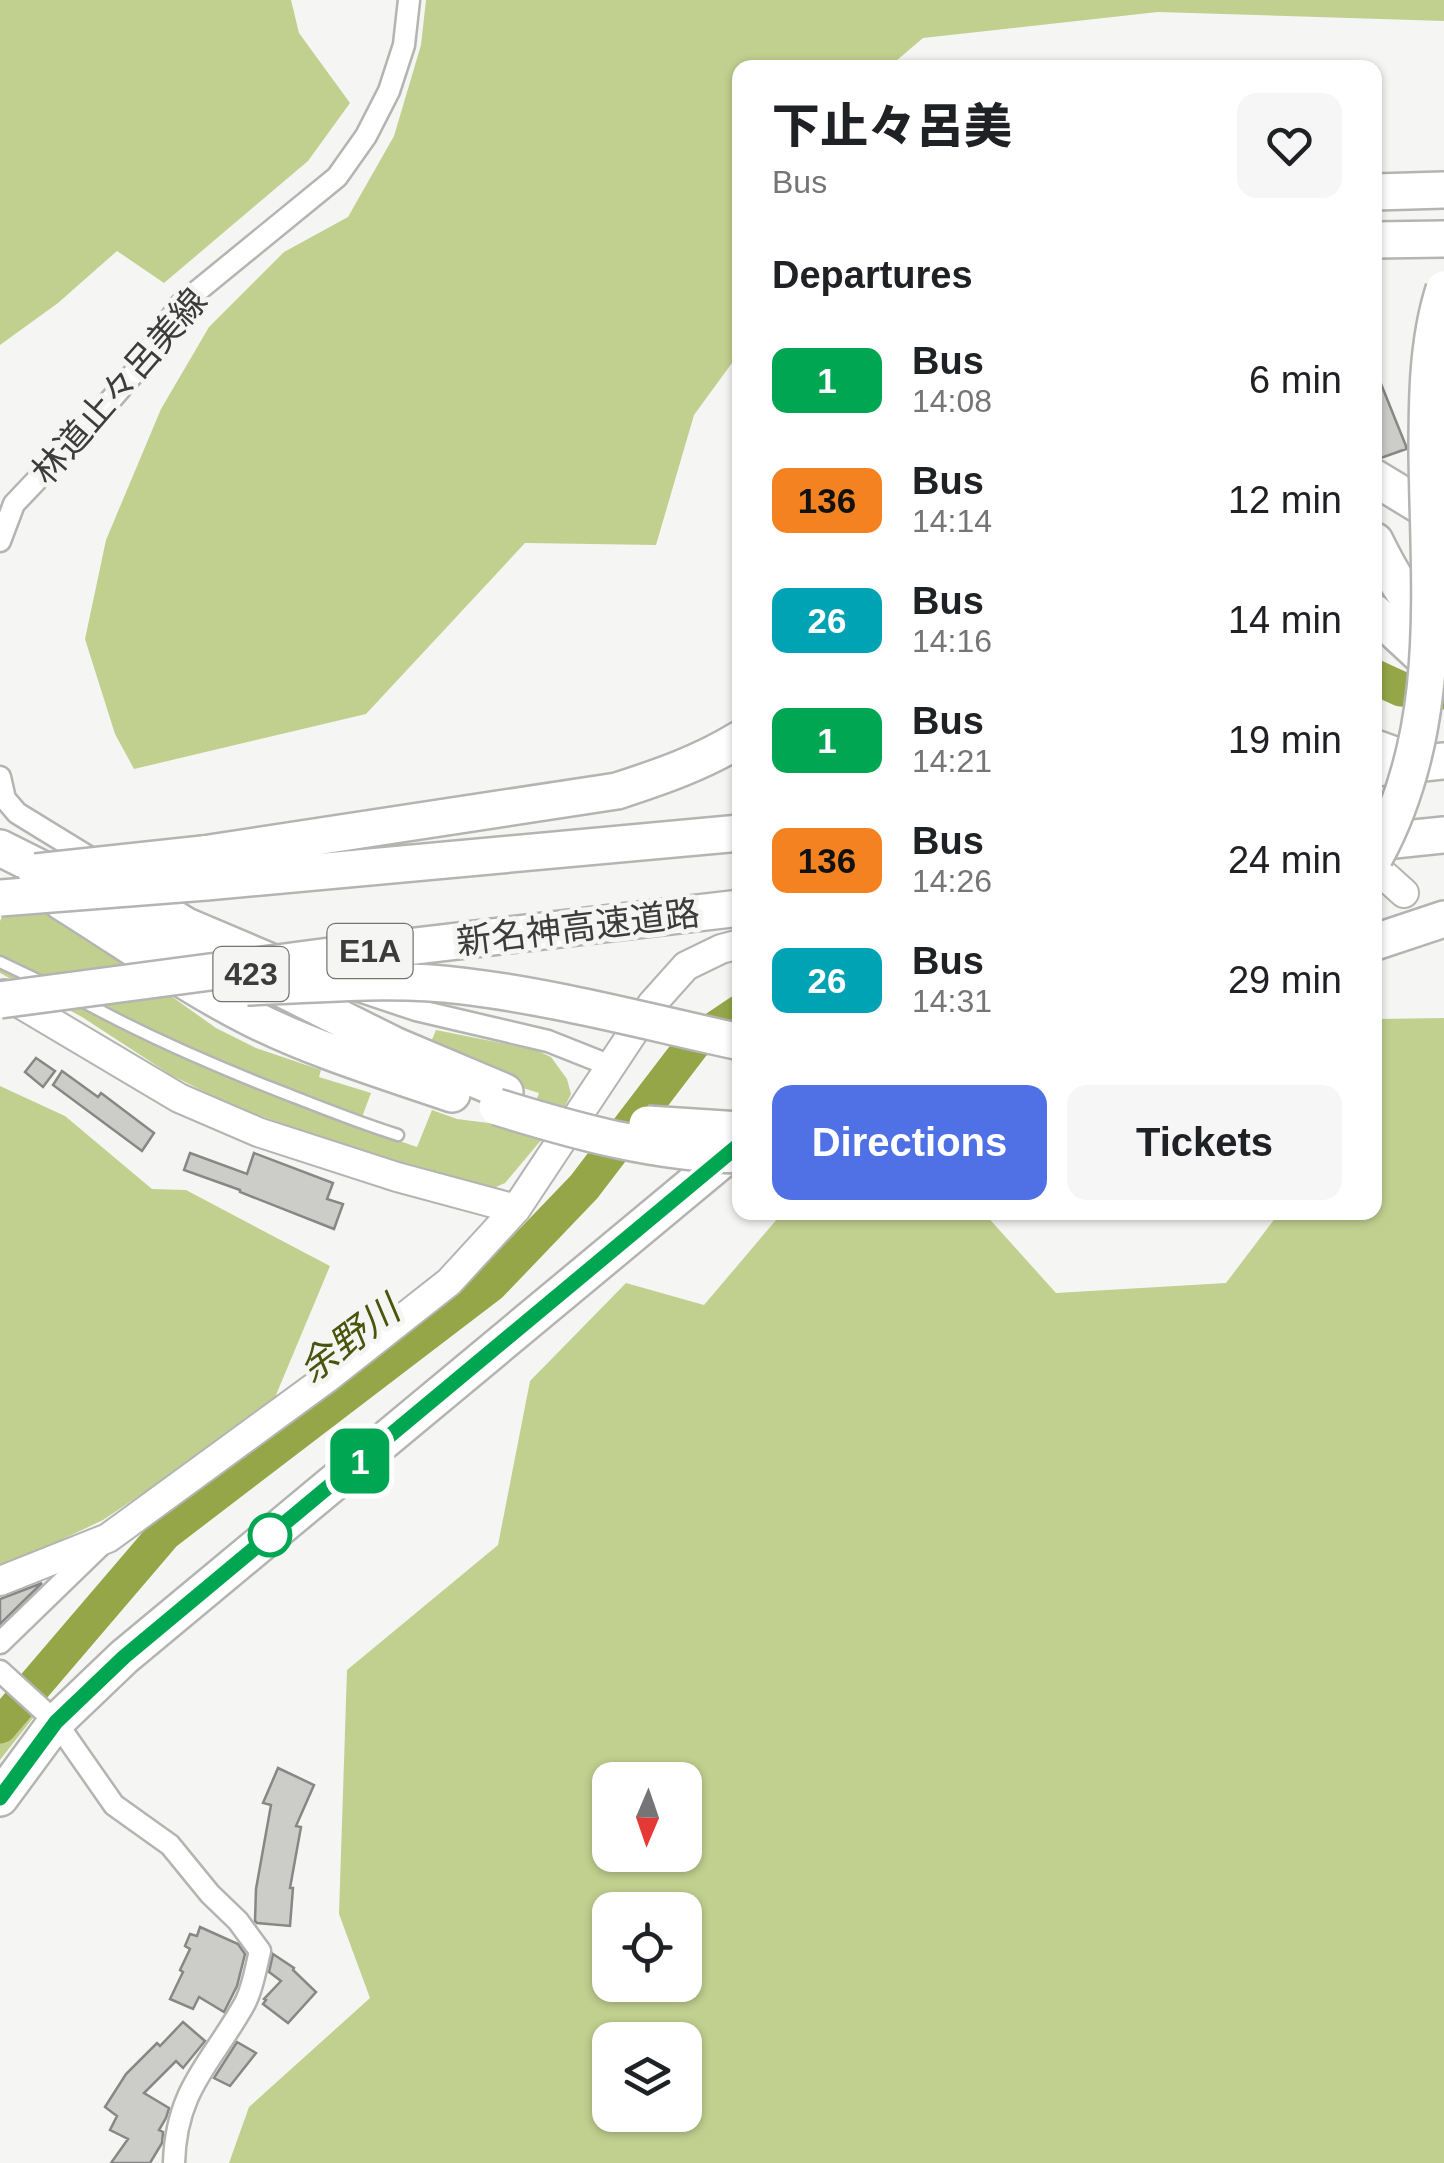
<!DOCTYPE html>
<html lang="en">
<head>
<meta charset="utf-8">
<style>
  body { margin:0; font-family:Helvetica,"Noto Sans JP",sans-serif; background:#f6f6f6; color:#202124; height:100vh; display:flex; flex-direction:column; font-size:38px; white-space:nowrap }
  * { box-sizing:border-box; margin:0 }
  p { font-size:32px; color:#757577 }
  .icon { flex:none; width:55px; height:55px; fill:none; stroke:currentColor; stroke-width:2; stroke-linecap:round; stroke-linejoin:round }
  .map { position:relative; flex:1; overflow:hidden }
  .details { position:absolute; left:732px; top:60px; width:650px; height:1160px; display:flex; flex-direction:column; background:#fff; border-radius:20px; box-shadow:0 2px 8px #0004 }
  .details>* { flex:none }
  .badge { padding:0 20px; border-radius:15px; font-size:35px; line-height:65px }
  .needle { width:65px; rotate:182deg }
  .fabs { position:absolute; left:592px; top:1762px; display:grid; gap:20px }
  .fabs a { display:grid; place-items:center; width:110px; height:110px; border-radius:20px; background:#fff; box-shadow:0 2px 8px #0004; font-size:50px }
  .map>.badge { position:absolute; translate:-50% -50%; box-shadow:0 0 0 5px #fff }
  h2 { padding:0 40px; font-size:38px; line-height:90px }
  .round { display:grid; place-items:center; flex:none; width:105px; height:105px; border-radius:20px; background:#f6f6f6 }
  .head { display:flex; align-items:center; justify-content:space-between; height:170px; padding:0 40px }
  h1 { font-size:48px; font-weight:800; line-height:75px }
  .action { display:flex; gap:20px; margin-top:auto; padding:20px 40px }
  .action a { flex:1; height:115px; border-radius:20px; background:#5070e5; color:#fff; font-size:40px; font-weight:800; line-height:115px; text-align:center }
  .action a+a { background:#f6f6f6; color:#202124 }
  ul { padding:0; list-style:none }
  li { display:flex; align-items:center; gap:30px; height:120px; padding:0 40px }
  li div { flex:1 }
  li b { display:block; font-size:38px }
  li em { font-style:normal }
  li .badge { min-width:110px; font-weight:700; text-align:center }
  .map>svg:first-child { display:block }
</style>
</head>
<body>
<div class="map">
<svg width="1444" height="2163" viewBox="0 0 1444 2163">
  <rect width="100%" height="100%" fill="#f5f6f3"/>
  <path fill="#c1d08f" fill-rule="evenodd" d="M0,0H291L299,33L350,103L308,161L164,283L117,251L58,303L0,345Z
    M426,0H1444V21L1158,12L923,38L889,67L740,68V352L694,415L656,545L525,543L366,714L134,769L115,734L85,639L106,540L161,409L209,327L284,252L348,217L394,136L421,45Z
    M16,889L95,942L216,1028L256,1048L321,1070L319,1077L371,1093L362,1117L183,1047L0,956V921Z
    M0,969L139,1035L342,1121L417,1147L432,1110L457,1119L520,1127L528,1121L539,1093L513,1085L428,1049L436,1030L536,1050L551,1057L567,1079L571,1094L558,1120L505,1183L496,1187L486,1186L365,1152L235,1107L171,1075L82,1017L0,973Z
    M1444,1018V2163H229L249,2107L370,1998L339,1914L347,1670L498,1545L530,1381L626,1283L704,1305L783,1212L984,1213L1056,1293L1226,1283L1279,1213L1375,1212V1019ZM610,1780H685V1855H610ZM685,1910V1985H610V1910ZM685,2040V2115H610V2040Z
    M0,1086L65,1116L152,1189L186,1190L330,1266L271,1407L103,1520L0,1569Z
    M24,1702L36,1714L0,1760V1733Z"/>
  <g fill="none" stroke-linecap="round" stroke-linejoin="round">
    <path stroke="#94a647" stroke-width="35" d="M1375,677L1401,689L1444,692
      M0,1726L165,1533L491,1284L584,1187L694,1043L740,1012"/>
  </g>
  <path fill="#cccdc9" stroke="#878885" stroke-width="2.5" d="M1375,369L1406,446V449L1381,458L1378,457L1375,450Z
    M36,1058L55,1071L43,1087L25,1072Z
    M62,1071L98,1097L101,1093L154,1133L142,1151L53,1085Z
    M190,1153L247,1174L254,1153L333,1183L327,1199L343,1204L334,1229L240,1192V1190L184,1170Z
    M42,1583L0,1624V1599Z
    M278,1768L314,1785L296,1826L301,1827L290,1888H293L290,1926L257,1923L255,1921L256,1889L271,1805L263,1803Z
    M200,1927L238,1944L245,1954L237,1986L224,2012L199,1997L193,2009L170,1999L183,1972L180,1970L190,1949L185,1946L190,1934L197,1936Z
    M273,1954L294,1968L293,1970L316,1992L288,2023L263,2004L266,2000L264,1999L281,1981L269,1972Z
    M183,2022L205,2041L183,2068L176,2061L144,2093L169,2108L166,2118L159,2130L163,2132L162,2143L150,2163H111L128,2139L110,2130L117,2116L105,2107L126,2074L157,2043L160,2046Z
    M237,2042L256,2053L230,2086L214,2078Z"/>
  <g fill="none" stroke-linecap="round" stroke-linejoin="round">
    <g stroke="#b4b5b2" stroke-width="15">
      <path id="lane" d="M0,962L44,983
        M82,1001C144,1035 208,1063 274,1089C315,1105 356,1122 398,1135"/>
    </g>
    <g stroke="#b4b5b2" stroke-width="25">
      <path id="street" d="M0,541L14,504L88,426L135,372L179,306L337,177L366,136L389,91L404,45L409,0
        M1375,740L1408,752H1421
        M0,777L5,799L17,813L100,864
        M142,890L189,919L281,958
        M359,991L416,1010L548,1041L611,1066
        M0,1643L100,1546
        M0,1671L56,1722L114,1805L170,1845L210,1894L238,1921L260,1951C256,1967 253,1988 245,2003C212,2063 176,2088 174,2163"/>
    </g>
    <g stroke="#b4b5b2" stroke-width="32">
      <path id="secondary" d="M1375,867L1404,893
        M4,994L179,1098L258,1132L397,1177L516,1209
        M0,1581L108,1538L327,1378L449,1282L516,1209L652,1004L686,966L721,949L740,944"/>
    </g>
    <g stroke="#b4b5b2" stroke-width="40">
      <path id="highway" d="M1375,192L1444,190
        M1375,240L1444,239
        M1375,478L1444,520
        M1375,541C1392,576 1413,612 1442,638
        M1375,613L1427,661L1444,672
        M1375,768L1444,761
        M1375,842L1444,835
        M0,848L394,1045L505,1092
        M203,854L617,791C660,777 701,763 740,739
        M206,882L740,833
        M62,902C125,941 185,985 251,1018C315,1050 385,1071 452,1094
        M1375,942L1444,919
        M0,1798L56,1722L124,1657L740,1145"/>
    </g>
    <use href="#lane" stroke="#fff" stroke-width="10"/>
    <use href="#street" stroke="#fff" stroke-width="20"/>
    <use href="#secondary" stroke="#fff" stroke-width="28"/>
    <use href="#highway" stroke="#fff" stroke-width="35"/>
    <g stroke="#b4b5b2" stroke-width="40" stroke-linecap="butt">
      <path id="highway-bridge" d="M1375,857C1444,730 1429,594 1427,455C1427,400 1427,342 1444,289
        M36,872L203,854
        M0,898L206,882
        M247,987C318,985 390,977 462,986C555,997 648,1022 740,1042
        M0,1000L322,957L740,908
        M497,1107C578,1132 654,1153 740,1155
        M647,1124L740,1130"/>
    </g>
    <use href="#highway-bridge" stroke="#fff" stroke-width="35"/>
  </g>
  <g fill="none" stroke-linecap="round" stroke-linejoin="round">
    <g stroke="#fff" stroke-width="22">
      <path id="line" d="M0,1798L56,1722L124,1657L740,1144"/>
    </g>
    <use href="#line" stroke="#00a651" stroke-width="15"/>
  </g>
  <circle fill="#fff" stroke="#00a651" stroke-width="5" cx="270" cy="1535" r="20"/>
  <g text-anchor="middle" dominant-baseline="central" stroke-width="10" stroke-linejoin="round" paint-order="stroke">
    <g fill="#f5f6f3" stroke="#747472" stroke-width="2.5">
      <rect x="327.5" y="924" width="85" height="54" rx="8"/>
      <rect x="213.5" y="947" width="75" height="54" rx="8"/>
    </g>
    <g font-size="32" font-weight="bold" fill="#3c3c3a">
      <text x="370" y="951">E1A</text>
      <text x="251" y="974">423</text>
    </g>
    <g font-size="35" fill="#3c3c3a" stroke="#f5f6f3">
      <text transform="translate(119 386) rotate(-49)">林道止々呂美線</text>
      <text transform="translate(578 927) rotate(-7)">新名神高速道路</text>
    </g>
    <g font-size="38" font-style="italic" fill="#49540d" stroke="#f5f6f3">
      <text transform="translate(349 1339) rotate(-37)">余野川</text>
    </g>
  </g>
</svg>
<div class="fabs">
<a><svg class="needle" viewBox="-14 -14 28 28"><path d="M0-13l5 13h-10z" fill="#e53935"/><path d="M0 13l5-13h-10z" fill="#757577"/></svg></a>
<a><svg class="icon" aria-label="locate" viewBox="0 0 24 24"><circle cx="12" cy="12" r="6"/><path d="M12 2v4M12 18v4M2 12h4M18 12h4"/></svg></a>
<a><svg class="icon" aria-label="layers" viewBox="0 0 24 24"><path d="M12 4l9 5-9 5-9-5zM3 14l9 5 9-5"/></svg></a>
</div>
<b class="badge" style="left:360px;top:1461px;background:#00a651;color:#fff">1</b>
<section class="details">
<div class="head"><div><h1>下止々呂美</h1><p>Bus</p></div><a class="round"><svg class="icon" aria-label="heart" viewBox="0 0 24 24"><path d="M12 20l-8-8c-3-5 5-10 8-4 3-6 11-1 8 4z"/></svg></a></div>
<h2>Departures</h2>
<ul>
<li><span class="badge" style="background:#00a651;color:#fff">1</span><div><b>Bus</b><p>14:08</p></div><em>6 min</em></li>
<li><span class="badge" style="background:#f58220;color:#111">136</span><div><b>Bus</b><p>14:14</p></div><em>12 min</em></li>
<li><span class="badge" style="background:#00a3b4;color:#fff">26</span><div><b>Bus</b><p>14:16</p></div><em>14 min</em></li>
<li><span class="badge" style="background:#00a651;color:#fff">1</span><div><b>Bus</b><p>14:21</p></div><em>19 min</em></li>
<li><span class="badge" style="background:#f58220;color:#111">136</span><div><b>Bus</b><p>14:26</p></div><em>24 min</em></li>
<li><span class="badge" style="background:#00a3b4;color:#fff">26</span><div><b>Bus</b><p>14:31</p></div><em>29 min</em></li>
</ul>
<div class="action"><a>Directions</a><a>Tickets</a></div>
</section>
</div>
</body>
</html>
